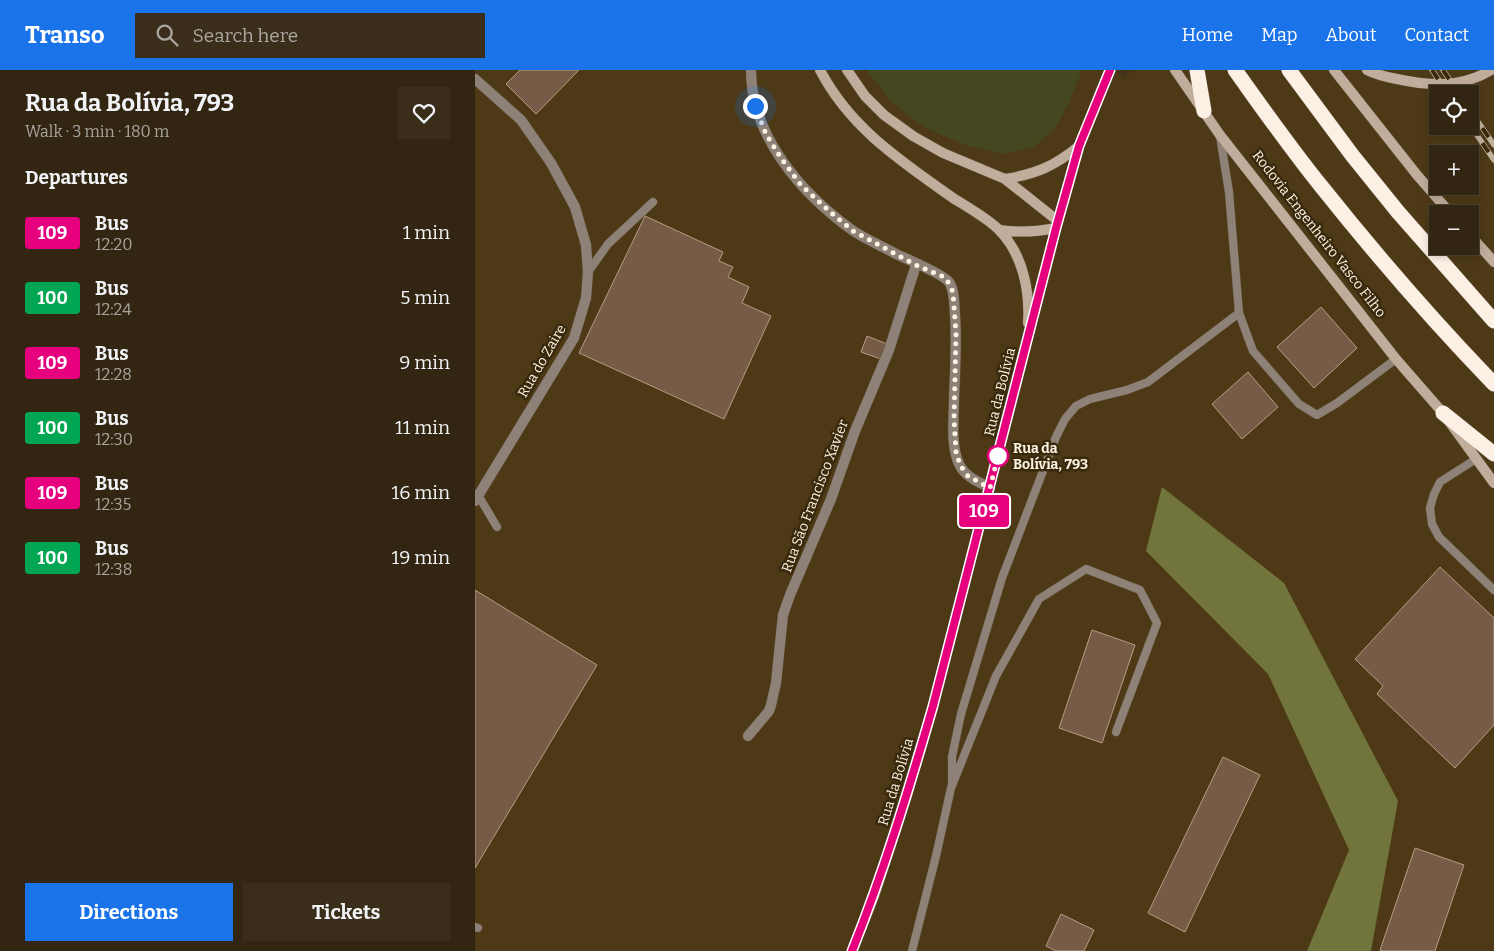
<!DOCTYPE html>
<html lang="en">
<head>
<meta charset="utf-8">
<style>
  body { margin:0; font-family:Bitter,serif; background:#3a2e1b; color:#f1f3f6; height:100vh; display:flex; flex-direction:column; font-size:19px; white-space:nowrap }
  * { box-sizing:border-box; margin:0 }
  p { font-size:16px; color:#a8a59f }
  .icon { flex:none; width:28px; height:28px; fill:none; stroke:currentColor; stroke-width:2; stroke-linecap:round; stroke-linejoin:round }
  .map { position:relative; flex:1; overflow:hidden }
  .drawer { display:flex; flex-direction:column; background:#322612; width:475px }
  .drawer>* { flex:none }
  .badge { padding:0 10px; border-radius:4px; font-size:18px; line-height:32px }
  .controls { position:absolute; left:954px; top:15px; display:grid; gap:10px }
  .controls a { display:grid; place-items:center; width:50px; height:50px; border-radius:0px; background:#322612; box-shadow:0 2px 8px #0003,0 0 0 1px #4d4332; font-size:25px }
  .you { position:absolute; width:25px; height:25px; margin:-12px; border:4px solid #fff; border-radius:50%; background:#1a73e8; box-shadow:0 0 0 8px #1a73e833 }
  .map>.badge { position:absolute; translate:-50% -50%; box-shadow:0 0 0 2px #fff }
  h2 { padding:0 25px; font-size:19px; line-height:45px }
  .round { display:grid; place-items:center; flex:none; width:52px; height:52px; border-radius:0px; background:#3a2e1b }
  .headline { display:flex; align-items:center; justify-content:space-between; height:85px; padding:0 25px }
  h1 { font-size:24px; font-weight:700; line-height:38px }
  .button { display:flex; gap:10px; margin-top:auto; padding:10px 25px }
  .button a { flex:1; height:58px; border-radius:0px; background:#1a73e8; color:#fff; font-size:20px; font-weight:700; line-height:58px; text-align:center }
  .button a+a { background:#3a2e1b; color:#f1f3f6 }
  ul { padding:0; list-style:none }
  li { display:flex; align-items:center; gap:15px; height:65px; padding:0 25px }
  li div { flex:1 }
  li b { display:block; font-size:19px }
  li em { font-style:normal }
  li .badge { min-width:55px; font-weight:700; text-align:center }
  header { display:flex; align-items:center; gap:30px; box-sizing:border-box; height:70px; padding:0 25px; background:#1a73e8; color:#fff }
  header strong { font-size:24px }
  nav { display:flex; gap:28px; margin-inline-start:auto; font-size:18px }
  .search { width:350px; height:45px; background:#3a2e1b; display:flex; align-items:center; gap:12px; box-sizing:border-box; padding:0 18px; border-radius:0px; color:#a8a59f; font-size:19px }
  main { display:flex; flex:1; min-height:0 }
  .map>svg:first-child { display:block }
</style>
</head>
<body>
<header>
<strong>Transo</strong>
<div class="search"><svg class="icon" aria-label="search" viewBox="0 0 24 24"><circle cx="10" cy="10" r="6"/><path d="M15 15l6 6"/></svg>Search here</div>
<nav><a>Home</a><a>Map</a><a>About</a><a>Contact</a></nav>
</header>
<main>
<section class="drawer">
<div class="headline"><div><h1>Rua da Bolívia, 793</h1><p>Walk · 3 min · 180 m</p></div><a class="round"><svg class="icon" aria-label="heart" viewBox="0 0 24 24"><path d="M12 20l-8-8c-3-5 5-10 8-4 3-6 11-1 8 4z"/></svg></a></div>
<h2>Departures</h2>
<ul>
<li><span class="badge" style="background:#e6007e;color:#fff">109</span><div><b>Bus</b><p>12:20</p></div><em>1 min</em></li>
<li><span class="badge" style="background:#00a651;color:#fff">100</span><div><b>Bus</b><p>12:24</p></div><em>5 min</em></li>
<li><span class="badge" style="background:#e6007e;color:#fff">109</span><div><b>Bus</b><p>12:28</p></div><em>9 min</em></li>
<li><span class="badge" style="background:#00a651;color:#fff">100</span><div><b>Bus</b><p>12:30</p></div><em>11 min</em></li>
<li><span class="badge" style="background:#e6007e;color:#fff">109</span><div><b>Bus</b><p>12:35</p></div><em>16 min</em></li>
<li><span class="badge" style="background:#00a651;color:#fff">100</span><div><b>Bus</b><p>12:38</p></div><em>19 min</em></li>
</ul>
<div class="button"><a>Directions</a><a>Tickets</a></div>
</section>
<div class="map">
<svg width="1019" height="881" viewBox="0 0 1019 881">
  <rect width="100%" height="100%" fill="#433318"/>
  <path fill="#4d3916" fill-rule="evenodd" d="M0,0H641L650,9L656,0H1019V881H0ZM962,24H995V56H962ZM962,84H995V116H962ZM962,144H995V176H962Z"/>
  <path fill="#454721" d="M392,0H607L593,35L578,61L557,78L527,84L487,74L447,56L416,32Z"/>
  <path fill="#72753b" d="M687,417L809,513L923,731L896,881H832L874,780L793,604L671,481Z"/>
  <path fill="#765b46" stroke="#b89b83" d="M45,0H104L61,44L31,14Z
    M170,146L248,182L244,191L258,197L253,207L274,217L267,233L296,246L249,349L104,283Z
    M846,237L882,278L839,318L802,277Z
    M392,266L412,274L406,289L386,282Z
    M773,302L803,337L767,369L737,334Z
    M965,497L1019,548V655L980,698L902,624L908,616L880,589Z
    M0,520L122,595L0,798Z
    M617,560L660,575L627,673L584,658Z
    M748,687L785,705L710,862L673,843Z
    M940,778L989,795L960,881H908L905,880Z
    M586,844L619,860L609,881H581L571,876Z"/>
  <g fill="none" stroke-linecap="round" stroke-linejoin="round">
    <g stroke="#615238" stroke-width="9">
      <path id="lane" d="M745,66L754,122L764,243L778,281L824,334L842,345L862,333L921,289
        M113,202L133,174L178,132
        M1001,389L965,412L959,424L955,438L957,454L964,467L1019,520
        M3,425L22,457
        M477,713V687L486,644L527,508L581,367L590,349L601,336L615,329L652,320L673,312L764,243
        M0,857L3,858
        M437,881L461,786L476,718L521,606L564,529L611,499L665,520L682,553L641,662"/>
    </g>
    <g stroke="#615238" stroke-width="11">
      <path id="street" d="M276,0C276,66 326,123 377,160C390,169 407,176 421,184C432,189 468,204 474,212C480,221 479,234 480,245C482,273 480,301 479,328C479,349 475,377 485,396C491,407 504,412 515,418
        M0,9L46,50L76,93L100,137L111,175L113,202L111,228L99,268L0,431
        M273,666L294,641L296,635L301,613L308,545L315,525L356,429L380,361L414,280L441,195"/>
    </g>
    <g stroke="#615238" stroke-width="11">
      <path id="secondary" d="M345,0C375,58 426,91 478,128C492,137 514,149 525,161C548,185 555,221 553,253
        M372,0L390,26L409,45L438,66L468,83L530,109L583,151
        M700,0L745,65L921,289L968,343L1019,413
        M859,0L942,105L976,144
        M892,0C902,5 911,7 922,9C954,16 987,18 1016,0
        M530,109C561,104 580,96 604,76
        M524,160C544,163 561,162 581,158
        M995,165L1019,192
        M377,881L399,826L431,728L458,636L581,158L604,76L635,0"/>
    </g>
    <g stroke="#615238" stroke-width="16">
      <path id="highway" d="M722,0L729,41
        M760,0C788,39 816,79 846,116C901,185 958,251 1019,314
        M814,0L877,85L923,142L1019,251
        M968,343L1019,384"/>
    </g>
    <use href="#lane" stroke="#8e8278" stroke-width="8"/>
    <use href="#street" stroke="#8e8278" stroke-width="10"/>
    <use href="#secondary" stroke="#c0ad9c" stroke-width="10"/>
    <use href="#highway" stroke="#fcf0e5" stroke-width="15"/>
    <g stroke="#bdb19d" stroke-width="5.5">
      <path id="rail" d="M957,0L973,24
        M968,0L984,24
        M995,40L1019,75
        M995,55L1019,90"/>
    </g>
    <use href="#rail" stroke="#39290d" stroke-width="4" stroke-dasharray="11" stroke-linecap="butt"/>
  </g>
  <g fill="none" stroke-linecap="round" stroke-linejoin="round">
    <g stroke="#fff" stroke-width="11">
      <path id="line" d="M377,881C409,801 434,719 458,636L581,158L604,76L635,0"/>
    </g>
    <use href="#line" stroke="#e6007e" stroke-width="8"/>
    <path stroke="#fdf3e3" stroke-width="5" stroke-dasharray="0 9" d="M280,36L291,64L306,88L326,115L353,140L378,161L441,195L469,207L473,212L478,222L481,264L479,349L481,382L485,395L493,406L515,418L524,382L523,386"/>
  </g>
  <circle fill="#fff" stroke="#e6007e" stroke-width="2.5" cx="523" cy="386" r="10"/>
  <g text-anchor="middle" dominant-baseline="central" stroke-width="5" stroke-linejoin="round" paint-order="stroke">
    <g font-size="14" fill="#fdf3e3" stroke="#39290d">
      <text transform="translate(844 164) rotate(52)">Rodovia Engenheiro Vasco Filho</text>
      <text transform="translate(67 291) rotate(-60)">Rua do Zaire</text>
      <text transform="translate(525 322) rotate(-76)">Rua da Bolívia</text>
      <text transform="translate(340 426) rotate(-69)">Rua São Francisco Xavier</text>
      <text transform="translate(421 712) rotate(-73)">Rua da Bolívia</text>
    </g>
    <g font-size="14" font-weight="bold" fill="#fdf3e3" stroke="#39290d" text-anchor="start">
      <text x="538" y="378">Rua da<tspan x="538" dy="16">Bolívia, 793</tspan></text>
    </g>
  </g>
</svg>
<div class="controls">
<a><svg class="icon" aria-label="locate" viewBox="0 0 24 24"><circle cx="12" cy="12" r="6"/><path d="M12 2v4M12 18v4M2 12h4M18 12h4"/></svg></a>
<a>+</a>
<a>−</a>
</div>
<div class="you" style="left:280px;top:36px"></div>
<b class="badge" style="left:509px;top:441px;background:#e6007e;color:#fff">109</b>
</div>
</main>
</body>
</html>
